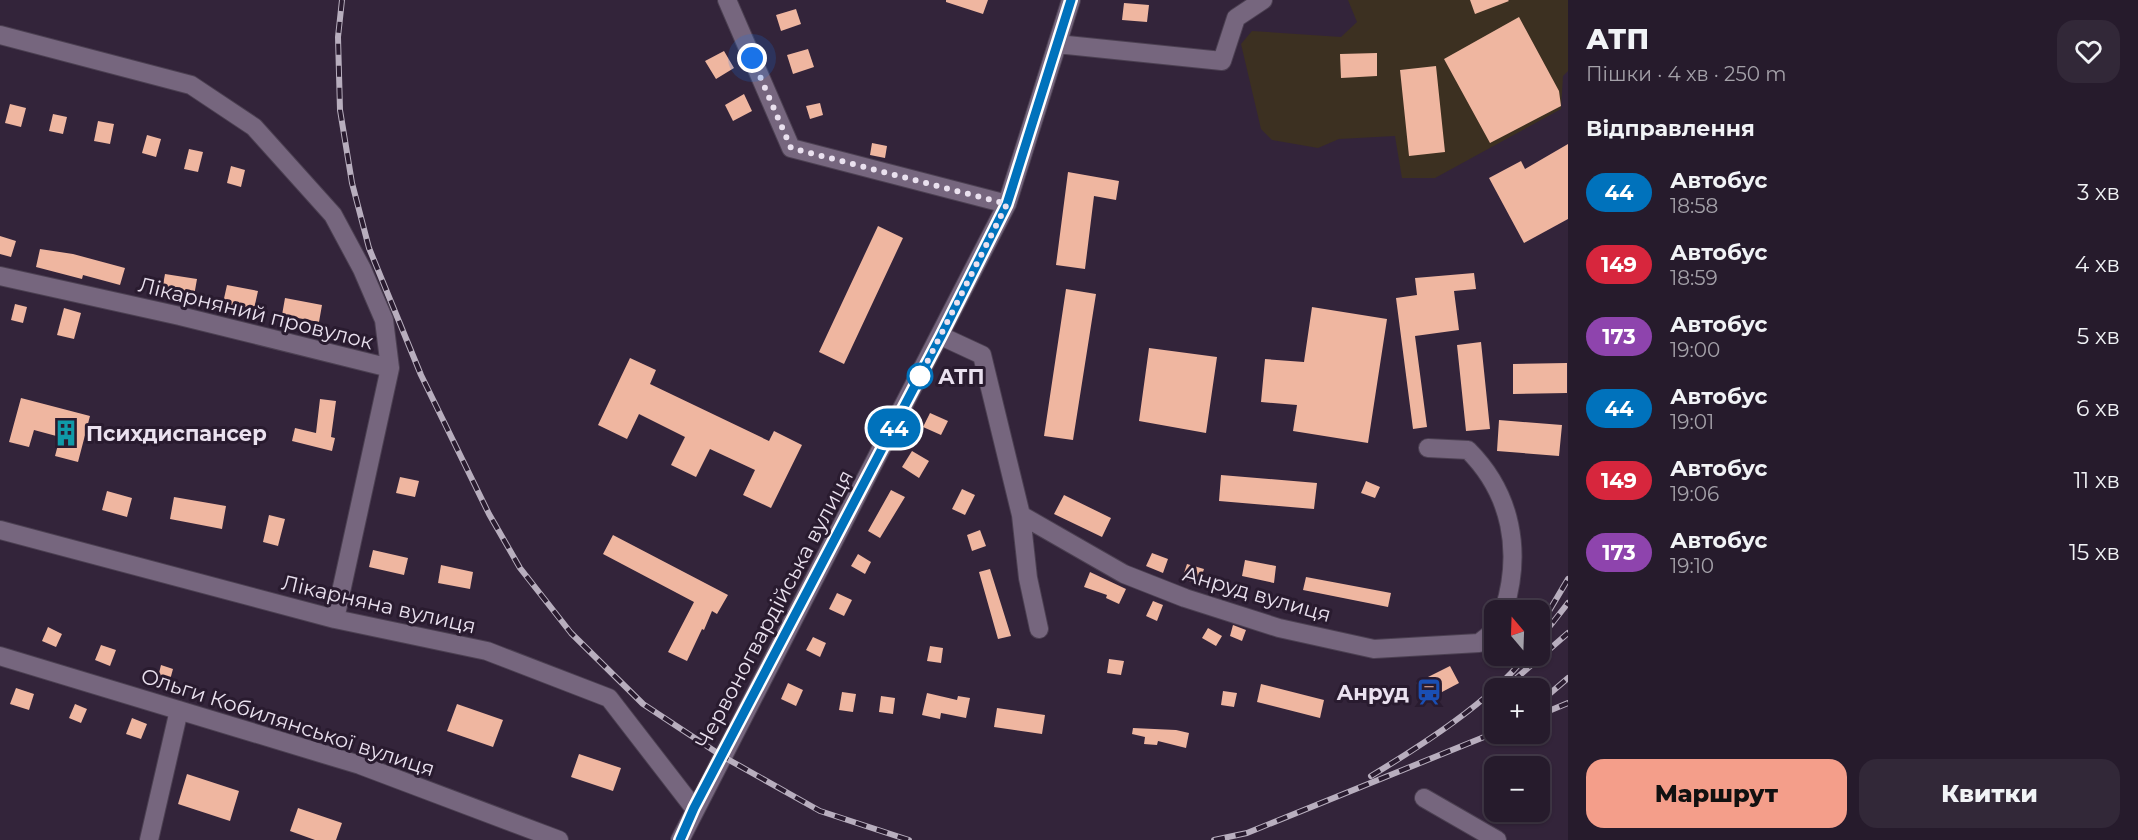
<!DOCTYPE html>
<html lang="uk">
<head>
<meta charset="utf-8">
<style>
  body { margin:0; font-family:Montserrat,sans-serif; background:#322838; color:#f1f3f6; height:100vh; display:flex; flex-direction:column; font-size:22px; white-space:nowrap }
  * { box-sizing:border-box; margin:0 }
  p { font-size:20px; color:#a4a1a9 }
  .icon { flex:none; width:33px; height:33px; fill:none; stroke:currentColor; stroke-width:2; stroke-linecap:round; stroke-linejoin:round }
  .map { position:relative; flex:1; overflow:hidden }
  .side { display:flex; flex-direction:column; background:#261b2c; width:570px }
  .side>* { flex:none }
  .badge { padding:0 12px; border-radius:20px; font-size:21px; line-height:39px }
  .needle { width:39px; rotate:341deg }
  .buttons { position:absolute; left:1484px; top:600px; display:grid; gap:12px }
  .buttons a { display:grid; place-items:center; width:66px; height:66px; border-radius:12px; background:#261b2c; box-shadow:0 2px 4px #0004,0 0 0 2px #423948; font-size:30px }
  .you { position:absolute; width:30px; height:30px; margin:-15px; border:4px solid #fff; border-radius:50%; background:#1a73e8; box-shadow:0 0 0 9px #1a73e833 }
  .map>.badge { position:absolute; translate:-50% -50%; box-shadow:0 0 0 3px #fff }
  h2 { padding:0 18px; font-size:22px; line-height:54px }
  .round { display:grid; place-items:center; flex:none; width:63px; height:63px; border-radius:18px; background:#322838 }
  .summary { display:flex; align-items:center; justify-content:space-between; height:102px; padding:0 18px }
  h1 { font-size:28px; font-weight:800; line-height:45px }
  .primary-button { display:flex; gap:12px; margin-top:auto; padding:12px 18px }
  .primary-button a { flex:1; height:69px; border-radius:18px; background:#f49e8a; color:#111; font-size:24px; font-weight:800; line-height:69px; text-align:center }
  .primary-button a+a { background:#322838; color:#f1f3f6 }
  ul { padding:0; list-style:none }
  li { display:flex; align-items:center; gap:18px; height:72px; padding:0 18px }
  li div { flex:1 }
  li b { display:block; font-size:22px }
  li em { font-style:normal }
  li .badge { min-width:66px; font-weight:700; text-align:center }
  main { display:flex; flex:1; min-height:0 }
  .map>svg:first-child { display:block }
</style>
</head>
<body>
<main>
<div class="map">
<svg width="1568" height="840" viewBox="0 0 1568 840">
  <rect width="100%" height="100%" fill="#33243a"/>
  <path fill="#3c3021" d="M1348,0H1568V71L1563,76L1561,109L1435,178H1402L1395,136L1339,139L1318,148L1272,140L1261,129L1241,44L1252,31L1341,37L1357,22Z"/>
  <path fill="#efb6a0" d="M946,0H988L983,14L946,2Z
    M1470,0H1508L1509,1L1475,14Z
    M1124,3L1149,5L1147,22L1122,20Z
    M796,9L801,24L781,31L776,15Z
    M1519,17L1559,91L1561,106L1490,143L1444,59Z
    M808,49L814,67L793,74L787,55Z
    M724,51L734,68L716,79L705,61Z
    M1377,53V76L1341,78L1340,54Z
    M1436,66L1445,152L1409,156L1400,70Z
    M744,94L752,111L733,121L725,105Z
    M820,103L823,115L810,119L806,106Z
    M10,104L26,108L21,127L5,123Z
    M53,114L67,117L63,134L49,131Z
    M98,121L114,124L110,144L94,141Z
    M147,135L161,139L156,157L142,153Z
    M872,143L887,146L885,158L870,155Z
    M1568,144V219L1524,243L1489,178L1521,161L1525,169Z
    M189,149L203,152L198,172L184,169Z
    M231,166L245,170L241,187L227,183Z
    M1068,172L1119,181L1116,200L1094,196L1085,269L1056,265Z
    M878,226L903,238L844,364L819,352Z
    M0,236L16,241L11,257L0,254Z
    M40,249L73,254L125,268L120,285L83,275L82,279L36,267Z
    M1474,273L1476,289L1454,291L1459,330L1415,336L1427,427L1413,429L1396,298L1417,295L1415,278Z
    M165,274L197,279L194,296L162,290Z
    M227,285L258,291L254,309L223,303Z
    M1066,289L1096,294L1073,440L1044,436Z
    M285,298L322,305L319,322L282,315Z
    M15,304L27,307L23,323L11,320Z
    M1312,307L1387,319L1368,443L1293,431L1297,405L1261,402L1265,359L1304,362Z
    M64,308L81,313L74,339L57,335Z
    M1481,342L1490,429L1466,431L1457,345Z
    M1149,348L1217,357L1206,433L1139,421Z
    M630,358L656,370L650,384L769,441L774,431L802,445L771,508L743,495L755,470L710,449L696,477L671,465L685,437L639,414L627,439L598,425Z
    M1567,363V393L1513,394V364Z
    M21,398L90,416L78,462L55,456L60,437L34,430L29,447L9,442Z
    M320,399L336,401L331,437L335,438L332,451L292,441L295,428L316,433Z
    M930,413L948,421L941,435L923,427Z
    M1499,420L1562,425L1559,456L1497,451Z
    M912,451L929,461L919,478L902,467Z
    M1221,475L1317,483L1314,509L1219,501Z
    M400,477L419,481L415,497L396,493Z
    M1366,481L1380,487L1375,498L1361,493Z
    M962,489L975,495L965,515L952,509Z
    M891,490L905,497L880,538L868,531Z
    M107,491L132,498L127,517L102,510Z
    M1064,495L1111,518L1102,537L1054,514Z
    M174,497L226,506L222,529L170,519Z
    M269,515L285,519L278,546L263,542Z
    M980,530L986,546L972,551L967,535Z
    M613,535L728,595L717,614L712,611L704,630L702,629L687,661L668,652L694,602L603,554Z
    M373,550L408,558L404,575L369,567Z
    M1152,553L1168,559L1163,573L1146,566Z
    M858,554L871,562L865,574L851,566Z
    M1245,560L1276,566L1274,583L1242,576Z
    M1187,564L1204,569L1199,584L1182,579Z
    M441,565L473,572L470,589L438,583Z
    M990,569L1011,636L998,639L979,572Z
    M1090,572L1126,589L1119,604L1106,598L1107,595L1084,587Z
    M1306,577L1391,593L1388,607L1303,590Z
    M837,593L852,600L844,616L829,609Z
    M1153,601L1163,605L1157,621L1146,616Z
    M1233,625L1246,630L1242,641L1230,636Z
    M48,627L62,634L56,647L42,641Z
    M1208,628L1222,636L1216,646L1202,638Z
    M813,637L826,643L820,657L806,650Z
    M101,645L116,650L110,666L95,660Z
    M930,646L943,648L941,663L927,661Z
    M1109,659L1124,661L1121,675L1107,673Z
    M161,665L173,669L170,680L158,677Z
    M1450,666L1459,683L1425,701L1416,683Z
    M788,683L803,690L796,706L781,699Z
    M1261,684L1324,700L1320,718L1257,702Z
    M16,688L34,694L29,710L10,704Z
    M1223,691L1237,693L1234,707L1221,705Z
    M842,692L856,694L853,712L839,710Z
    M927,693L957,700L958,696L970,698L966,718L941,713L940,719L922,715Z
    M881,696L895,698L893,714L879,712Z
    M75,704L87,709L81,723L69,718Z
    M457,704L503,720L493,747L447,731Z
    M997,708L1045,715L1042,734L994,727Z
    M132,718L147,724L141,739L126,734Z
    M1133,728L1176,730L1189,733L1186,748L1158,741L1157,745L1144,744L1145,737L1132,734Z
    M579,754L621,768L613,791L571,777Z
    M1532,754L1537,766H1502Z
    M187,774L239,791L230,821L178,804Z
    M298,808L342,823L336,840H315L290,831Z"/>
  <g fill="none" stroke-linecap="round" stroke-linejoin="round">
    <g stroke="#4c4052" stroke-width="20">
      <path id="minor" d="M727,0L791,148L1007,204
        M0,35L191,85L254,127L333,215L362,269L384,320L390,368
        M1057,44L1222,61L1236,18L1263,0
        M0,276L180,316L390,368L335,619
        M941,336L982,355L1021,515L1028,578L1039,629
        M1428,448L1468,450C1512,494 1522,552 1504,610
        M1021,515L1124,574L1185,598L1279,628L1374,649L1479,643L1494,631
        M0,530L335,619L487,651L609,698L694,808
        M0,656L360,765L559,840
        M1424,798L1497,840
        M149,840L179,710
        M680,840L1007,204L1071,0"/>
    </g>
    <use href="#minor" stroke="#76667e" stroke-width="18"/>
    <g stroke="#b8aebe" stroke-width="6">
      <path id="rail" d="M342,0L338,37L340,110L352,183L369,248L421,375L489,514L520,568L571,633L643,704L722,756L820,811L909,840
        M1539,628L1568,579
        M1539,640L1568,603
        M1512,682L1568,633
        M1540,702L1568,678
        M1539,715L1568,703
        M1371,776C1422,745 1490,702 1526,656
        M1214,840L1247,833L1494,733"/>
    </g>
    <use href="#rail" stroke="#291b2f" stroke-width="4" stroke-dasharray="11" stroke-linecap="butt"/>
  </g>
  <g fill="none" stroke-linecap="round" stroke-linejoin="round">
    <g stroke="#fff" stroke-width="14">
      <path id="line" d="M680,840L694,808L941,336L1007,204L1071,0"/>
    </g>
    <use href="#line" stroke="#0072bc" stroke-width="9"/>
    <path stroke="#eae1ef" stroke-width="6" stroke-dasharray="0 10.8" d="M752,58L791,148L1007,204L920,376"/>
  </g>
  <defs>
    <g id="building-bare" transform="scale(2.07)"><path d="M-4-6H4V6H1V3H-1V6H-4ZM-2.5-4.3h1.7v1.8h-1.7ZM.8-4.3h1.7v1.8H.8ZM-2.5-1h1.7V.8h-1.7ZM.8-1h1.7V.8H.8Z" fill="#0f9aa8" stroke="#291b2f" stroke-width="2.5" paint-order="stroke"/></g>
    <g id="station-bare" transform="scale(2.07)"><path d="M-3-6H3Q5-6 5-4V2Q5 4 3 4L4.5 6H3L1.5 4h-3L-3 6H-4.5L-3 4Q-5 4-5 2V-4Q-5-6-3-6ZM-3.5-4v3h7v-3ZM-3.5 1v1.5H-2V1ZM2 1v1.5H3.5V1Z" fill="#1a4fb4" stroke="#291b2f" stroke-width="2.5" paint-order="stroke"/></g>
  </defs>
  <g fill-rule="evenodd">
    <use href="#building-bare" x="66" y="433"/>
    <use href="#station-bare" x="1429" y="692"/>
  </g>
  <circle fill="#fff" stroke="#0072bc" stroke-width="3" cx="920" cy="376" r="12"/>
  <g text-anchor="middle" dominant-baseline="central" stroke-width="6" stroke-linejoin="round" paint-order="stroke">
    <g font-size="21" fill="#eae1ef" stroke="#291b2f">
      <text transform="translate(256 313) rotate(14)">Лікарняний провулок</text>
      <text transform="translate(1257 594) rotate(16)">Анруд вулиця</text>
      <text transform="translate(379 604) rotate(13)">Лікарняна вулиця</text>
      <text transform="translate(774 609) rotate(-62)">Червоногвардійська вулиця</text>
      <text transform="translate(288 722) rotate(18)">Ольги Кобилянської вулиця</text>
    </g>
    <g font-size="21" font-weight="bold" fill="#eae1ef" stroke="#291b2f" text-anchor="start">
      <text x="938" y="376">АТП</text>
    </g>
    <g font-size="21" font-weight="bold" fill="#eae1ef" stroke="#291b2f" text-anchor="start">
      <text x="86" y="433">Психдиспансер</text>
      <text x="1409" y="692" text-anchor="end">Анруд</text>
    </g>
  </g>
</svg>
<div class="buttons">
<a><svg class="needle" viewBox="-14 -14 28 28"><path d="M0-13l5 13h-10z" fill="#e53935"/><path d="M0 13l5-13h-10z" fill="#a4a1a9"/></svg></a>
<a>+</a>
<a>−</a>
</div>
<div class="you" style="left:752px;top:58px"></div>
<b class="badge" style="left:894px;top:428px;background:#0072bc;color:#fff">44</b>
</div>
<section class="side">
<div class="summary"><div><h1>АТП</h1><p>Пішки · 4 хв · 250 m</p></div><a class="round"><svg class="icon" aria-label="heart" viewBox="0 0 24 24"><path d="M12 20l-8-8c-3-5 5-10 8-4 3-6 11-1 8 4z"/></svg></a></div>
<h2>Відправлення</h2>
<ul>
<li><span class="badge" style="background:#0072bc;color:#fff">44</span><div><b>Автобус</b><p>18:58</p></div><em>3 хв</em></li>
<li><span class="badge" style="background:#d7263d;color:#fff">149</span><div><b>Автобус</b><p>18:59</p></div><em>4 хв</em></li>
<li><span class="badge" style="background:#8e44ad;color:#fff">173</span><div><b>Автобус</b><p>19:00</p></div><em>5 хв</em></li>
<li><span class="badge" style="background:#0072bc;color:#fff">44</span><div><b>Автобус</b><p>19:01</p></div><em>6 хв</em></li>
<li><span class="badge" style="background:#d7263d;color:#fff">149</span><div><b>Автобус</b><p>19:06</p></div><em>11 хв</em></li>
<li><span class="badge" style="background:#8e44ad;color:#fff">173</span><div><b>Автобус</b><p>19:10</p></div><em>15 хв</em></li>
</ul>
<div class="primary-button"><a>Маршрут</a><a>Квитки</a></div>
</section>
</main>
</body>
</html>
